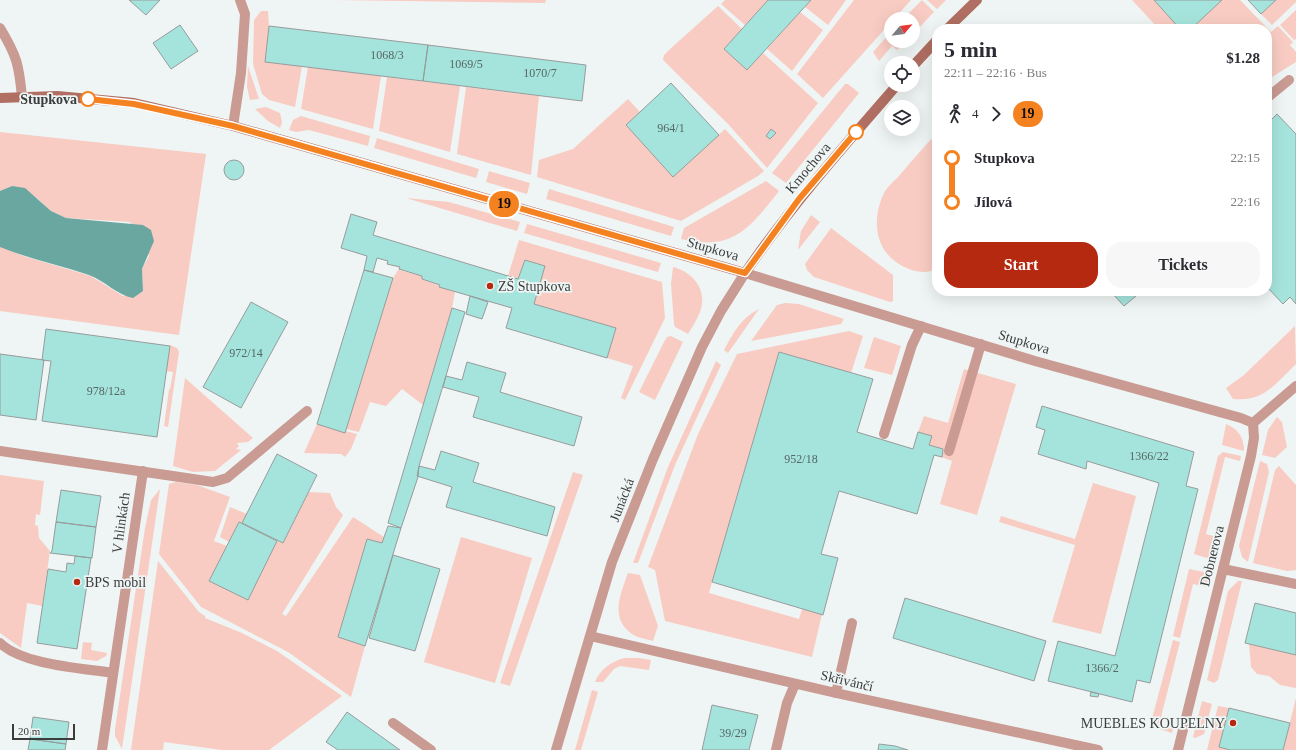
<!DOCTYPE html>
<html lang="en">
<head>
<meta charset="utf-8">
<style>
  body { margin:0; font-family:"Times New Roman",serif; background:#f7f7f7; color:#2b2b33; height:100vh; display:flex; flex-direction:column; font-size:15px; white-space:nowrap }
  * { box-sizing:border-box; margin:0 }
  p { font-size:13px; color:#7c7c81 }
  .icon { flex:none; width:22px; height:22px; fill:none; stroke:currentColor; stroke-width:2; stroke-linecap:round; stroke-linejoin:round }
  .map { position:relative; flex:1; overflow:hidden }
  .sheet { position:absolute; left:932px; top:24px; width:340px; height:272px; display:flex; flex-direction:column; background:#fff; border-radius:16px; box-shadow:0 4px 16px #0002 }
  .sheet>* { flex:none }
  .badge { padding:0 8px; border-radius:13px; font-size:14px; line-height:26px }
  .needle { width:26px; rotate:61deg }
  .buttons { position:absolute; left:884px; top:12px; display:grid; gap:8px }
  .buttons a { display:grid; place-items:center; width:36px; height:36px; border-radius:50%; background:#fff; box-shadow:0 4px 16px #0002; font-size:20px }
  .scale { position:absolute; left:12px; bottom:10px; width:63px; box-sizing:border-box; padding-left:4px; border:2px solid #3b3d3d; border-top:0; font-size:11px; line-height:14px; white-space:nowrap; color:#3b3d3d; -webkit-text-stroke:3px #eff5f4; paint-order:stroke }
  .map>.badge { position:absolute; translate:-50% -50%; box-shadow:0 0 0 2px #fff }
  .legs { display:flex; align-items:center; gap:6px; height:44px; padding:0 12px; font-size:13px }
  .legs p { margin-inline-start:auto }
  .head { display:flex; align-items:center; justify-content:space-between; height:68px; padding:0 12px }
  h1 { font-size:22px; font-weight:700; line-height:30px }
  .cta { display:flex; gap:8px; margin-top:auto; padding:8px 12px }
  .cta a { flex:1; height:46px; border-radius:16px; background:#b52910; color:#fff; font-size:16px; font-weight:700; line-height:46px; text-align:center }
  .cta a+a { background:#f7f7f7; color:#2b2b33 }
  ul { padding:0 12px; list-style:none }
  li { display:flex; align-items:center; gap:14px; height:44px; font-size:15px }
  li i { display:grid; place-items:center; width:6px; height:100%; margin:0 5px; background:currentColor }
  li i::after { content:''; width:10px; height:10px; margin:-5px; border:3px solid; border-radius:50%; background:#fff }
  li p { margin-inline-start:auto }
  li:first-child i { background:linear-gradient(#0000 50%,currentColor 0) }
  li:last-child i { background:linear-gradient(currentColor 50%,#0000 0) }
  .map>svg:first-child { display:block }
</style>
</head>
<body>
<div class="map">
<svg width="1296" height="750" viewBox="0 0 1296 750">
  <rect width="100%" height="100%" fill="#eff5f4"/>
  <path fill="#f8ccc2" d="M335,0H546L545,3Z
    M725,0H768L745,25L721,4Z
    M811,0H846L828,25L805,7Z
    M854,0H911L894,19H891V22L823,98L797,74Z
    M922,0L934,12L913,34V19H903Z
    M927,0H946L937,9Z
    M1132,0H1154L1180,29H1159Z
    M1222,0H1240L1271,32L1278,26L1293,42L1290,45L1296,52V62L1267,80V29H1191Z
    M1276,0H1296V2L1272,25L1261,14Z
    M718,6L742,29L724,49L747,70L763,53L818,103L767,168L728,124L663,60L664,55L670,49Z
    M1296,10V39L1294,40L1280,25Z
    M261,11H268L269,26L265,62L302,66L295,107L269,100L262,94L253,64L254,20Z
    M800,12L823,30L792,71L767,49Z
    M891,32V41H906L897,50L892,46L879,61L873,52Z
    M248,66L259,99L250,100L247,87Z
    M308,67L381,76L373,129L301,109Z
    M387,77L460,86L450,152L379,131Z
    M845,84H848L859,93L786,183L772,173Z
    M466,87L539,96L531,175L457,154Z
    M628,99L640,112L626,125L673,177L725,129L764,171L758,176L681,221L537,177L539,160L573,149Z
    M266,107L280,113L282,122L280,128L268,121L255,109Z
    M301,116L370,136L368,146L309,130L296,132L289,130L293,120Z
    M0,132L206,154L179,335L0,311V246L23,256L91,276L123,296L143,291L142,269L149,256L130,222L66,218L51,211L37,198L12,186L0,191Z
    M935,135L937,137V269C924,275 911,271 899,264C874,249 872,218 884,193C887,187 893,182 898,177C910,163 922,149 935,135Z
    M377,138L479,169L476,178L374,148Z
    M489,171L530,183L527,194L486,182Z
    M766,181L779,191C750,228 733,252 681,239L684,228Z
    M549,189L674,227L671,236L546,199Z
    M406,198L449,202L520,222L517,231Z
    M811,215L820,222L798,250L801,231Z
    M527,224L661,263L658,272L524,233Z
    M831,228L893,275V301L890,302L814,277L807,270L805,264Z
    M519,240L662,282L665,318L625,400L621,398L633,366L607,358L615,328L534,304L545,266L525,260L518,279L508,276Z
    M400,267L399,270L422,276V279L455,292L452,308L423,405L402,389L386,406L370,402L359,432L346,429L393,278Z
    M673,267C693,272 708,290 700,312C697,320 692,327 688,334L675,327L674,324L671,284Z
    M785,303L799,304L844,319L841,324L751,341L777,305Z
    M759,309L728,353L724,350C733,333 741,318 759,309Z
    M1295,326L1296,364C1275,384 1264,402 1233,399L1226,388L1244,375Z
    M849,331L863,336L851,373L779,352L709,593L799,619L802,609L822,614L812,657L665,621L655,570L648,567L698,434L737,354Z
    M671,336L683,342L655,400L639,392L664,342L667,337Z
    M874,337L901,346L892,375L864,368Z
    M170,345L177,348L179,352L168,427L164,426L169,389H170L173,372L166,371Z
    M716,361L721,365L675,465L638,563H633L668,467Z
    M964,369L1016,384L977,515L940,504L952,461L941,457L943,449L929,445L931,437L918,432L924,416L948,423Z
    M185,378L253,438L248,442L237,443L239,446L236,449L241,450L215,471L193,472L173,466Z
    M1277,417L1282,422L1287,447L1275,458L1262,455L1268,430Z
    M317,424L345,433L346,431L357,434L351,449L345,457L341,454L304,453Z
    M1226,424C1238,429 1244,437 1244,451L1222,445Z
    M1223,452L1241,456L1240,461L1225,457L1206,534L1221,538L1217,554L1207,558L1194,554L1218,456Z
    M1260,461L1267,464L1269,472L1248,562L1242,557L1239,546Z
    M1279,466L1296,485V570L1287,571L1253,563L1275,470Z
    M573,472L583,475L510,686L500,683Z
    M0,475L44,481L40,515L36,514L35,525L38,526L39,538L50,551L42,606L27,603L21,648L0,633Z
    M176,482L197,485L230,497L214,541L227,546L209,581L248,600L277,541L283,543L308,492L330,493L336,507L343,515L282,614L286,616L353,517L384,537L382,543L367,539L338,637L365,646L351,697L288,652L201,607L159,554L169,484Z
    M1093,483L1136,496L1101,634L1052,622L1075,545L999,522L1001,516L1075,539Z
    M160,489L122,749L115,736V729L145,528L151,500Z
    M230,507L247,514L242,523L239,522L229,542L220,537Z
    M461,537L532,558L495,683L424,662Z
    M158,561L199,612L205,616V618L242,633L277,651L342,696L269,750H222L164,742L163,750H131Z
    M1189,569L1204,572L1209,576L1210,582L1207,587L1193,584L1180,638L1173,636Z
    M628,573L640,575L658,626L653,641C647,639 637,638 632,634C609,618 621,593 628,573Z
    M1238,581H1242L1218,680L1214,683L1207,680L1228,591Z
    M1173,640L1180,642L1159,725L1173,729L1172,733L1150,726Z
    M83,642L92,643L91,650L107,653L106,656L97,661L81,659Z
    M1249,644L1296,655V688L1280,685L1269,676L1257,674L1251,667Z
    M625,658H638L651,660L649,670L620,666L614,669L603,682H595C600,669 612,661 625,658Z
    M592,690L598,692L581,750H575Z
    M1296,698V750H1283Z
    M1202,701L1212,704L1204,734L1195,738L1193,737Z
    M1218,706L1229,708L1219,747L1230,750H1207Z"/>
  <path fill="#69a7a0" d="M12,186L25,188L51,211L66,218L143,225L151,230L154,241L142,269L143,291L133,298C117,295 105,281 89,275C60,265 29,259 0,247V191Z"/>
  <path fill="#a5e4dc" stroke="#979c9b" d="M129,0H160L146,15Z
    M768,0H811L747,70L724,49Z
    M1154,0H1222L1191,29H1180Z
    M1248,0H1276L1261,14Z
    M180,25L198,51L171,69L153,43Z
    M269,26L428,45L423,81L265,62Z
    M428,45L586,65L582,101L423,81Z
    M671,83L719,135L673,177L626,125Z
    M1277,114L1296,134V304L1290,297L1283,304L1267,287V124Z
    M771,129L776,133L770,139L766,136Z
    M224 170a10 10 0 1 1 20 0a10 10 0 1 1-20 0Z
    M351,214L377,222L373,235L518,279L525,260L545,266L534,304L616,328L607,358L506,328L512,308L439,287L440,285L422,279V276L399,269L400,267L387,264L388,261L377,258L373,272L364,270L367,256L341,248Z
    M364,270L393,278L345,433L317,424Z
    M1132,291L1136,296L1124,306L1111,292Z
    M470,296L488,302L482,319L466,314Z
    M251,302L288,322L241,408L203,387Z
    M452,308L465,312L419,466L418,477L401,528L388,523Z
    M46,329L170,346L157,437L42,421L51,361L42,360Z
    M779,352L873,379L857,432L913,449L918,432L932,436L929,445L943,449L942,457L934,455L917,514L839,491L821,554L838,558L823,615L712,582Z
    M0,354L44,360L36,420L0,415Z
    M467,362L506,373L500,392L582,417L574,446L473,417L479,397L443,387L446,376L462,380Z
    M1042,406L1194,452L1186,486L1198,489L1150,683L1137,680L1132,702L1048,681L1058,641L1115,656L1159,483L1087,461L1086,469L1038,454L1045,430L1036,427Z
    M441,451L479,463L473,482L555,507L547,536L446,507L452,487L417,476L419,466L435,470Z
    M277,454L317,475L283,543L242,523Z
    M61,490L101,496L96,527L56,522Z
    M56,522L96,527L92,558L50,553L52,551Z
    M239,522L277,541L248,600L209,581Z
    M388,526L401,528L365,646L338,637L367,539L382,543Z
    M393,555L440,569L415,651L369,638Z
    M75,556L91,558L77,649L37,643L48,569L66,572L67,563L74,564Z
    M905,598L1046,641L1034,681L893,638Z
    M1255,603L1296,613V655L1245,643Z
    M1091,692L1099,694L1098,697L1090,696Z
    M712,705L758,715L749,750H702Z
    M1229,708L1290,723L1283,750H1230L1219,747Z
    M347,712L400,750H338L326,742Z
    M33,717L69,722L66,744L30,739Z
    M30,739L66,744L65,750H28Z
    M879,744L895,746L908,750H878Z"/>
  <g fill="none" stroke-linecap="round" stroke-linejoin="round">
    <path stroke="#c99b92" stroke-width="10" d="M0,28C17,56 19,65 22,97
      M1267,98L1289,80
      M884,434L912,345L921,326
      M949,451L981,344
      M166,475L213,482L227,478L307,411
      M1223,569L1296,584
      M836,693L852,623
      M393,723L431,750
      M776,750L787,703L795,684"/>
    <path stroke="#c99b92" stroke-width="10" d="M233,126L241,73L245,14L240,0
      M1253,423L1296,386
      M0,451L166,475
      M590,636L836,693L1098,750
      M0,643C23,665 81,668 113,673
      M102,750L143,471
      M556,750L612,562L653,459L702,347L721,311L745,273L1035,361L1241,418L1253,423
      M1178,750L1251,456L1254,438L1253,423"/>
    <path stroke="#b06f62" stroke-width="10" d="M947,29L977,0
      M913,66L937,40
      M0,98L57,96L134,103L233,126L745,273C791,206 844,146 897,85"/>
  </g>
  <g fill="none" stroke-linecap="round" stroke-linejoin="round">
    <g stroke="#fff" stroke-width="9">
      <path id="line-1" d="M88,99L134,104L233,126L745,273L799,199L856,132"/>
    </g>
    <use href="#line-1" stroke="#f58220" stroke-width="6"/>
  </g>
  <g fill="#fff" stroke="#f58220" stroke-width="2">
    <circle cx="88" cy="99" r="7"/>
    <circle cx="856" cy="132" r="7"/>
  </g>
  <g fill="#b52910" stroke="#eff5f4" stroke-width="1.5">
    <circle cx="490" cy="286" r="4"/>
    <circle cx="77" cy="582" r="4"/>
    <circle cx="1233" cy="723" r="4"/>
  </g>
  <g text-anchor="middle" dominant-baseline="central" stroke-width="3.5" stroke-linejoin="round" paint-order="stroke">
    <g font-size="12" fill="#566765">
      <text x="387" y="55">1068/3</text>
      <text x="466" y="64">1069/5</text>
      <text x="540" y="73">1070/7</text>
      <text x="671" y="128">964/1</text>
      <text x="246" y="353">972/14</text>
      <text x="106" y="391">978/12a</text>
      <text x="1149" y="456">1366/22</text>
      <text x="801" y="459">952/18</text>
      <text x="1102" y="668">1366/2</text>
      <text x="733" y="733">39/29</text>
    </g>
    <g font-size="14" font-weight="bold" fill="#3b3d3d" stroke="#eff5f4" text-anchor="end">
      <text x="77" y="99">Stupkova</text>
    </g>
    <g font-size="14" fill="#3b3d3d" stroke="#eff5f4">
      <text transform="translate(808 168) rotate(-50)">Kmochova</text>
      <text transform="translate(713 249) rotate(16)">Stupkova</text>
      <text transform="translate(1024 342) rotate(17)">Stupkova</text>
      <text transform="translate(622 500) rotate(-69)">Junácká</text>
      <text transform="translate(121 523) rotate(-82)">V hlinkách</text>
      <text transform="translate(1212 556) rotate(-76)">Dobnerova</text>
      <text transform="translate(847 681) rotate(13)">Skřivánčí</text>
    </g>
    <g font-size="14" fill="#3b3d3d" stroke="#eff5f4" text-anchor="start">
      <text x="498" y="286">ZŠ Stupkova</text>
      <text x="85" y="582">BPS mobil</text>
      <text x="1225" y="723" text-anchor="end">MUEBLES KOUPELNY</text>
    </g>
  </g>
</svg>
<div class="buttons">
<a><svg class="needle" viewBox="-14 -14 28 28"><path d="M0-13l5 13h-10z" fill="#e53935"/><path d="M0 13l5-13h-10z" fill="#7c7c81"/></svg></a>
<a><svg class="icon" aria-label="locate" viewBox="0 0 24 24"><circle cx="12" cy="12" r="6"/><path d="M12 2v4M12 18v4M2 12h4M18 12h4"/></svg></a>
<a><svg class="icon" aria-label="layers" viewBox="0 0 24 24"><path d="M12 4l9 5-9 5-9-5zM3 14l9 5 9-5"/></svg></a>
</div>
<div class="scale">20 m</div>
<b class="badge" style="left:504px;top:204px;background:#f58220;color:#111">19</b>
<section class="sheet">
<div class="head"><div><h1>5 min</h1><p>22:11 – 22:16 · Bus</p></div><b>$1.28</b></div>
<div class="legs"><svg class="icon" aria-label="walk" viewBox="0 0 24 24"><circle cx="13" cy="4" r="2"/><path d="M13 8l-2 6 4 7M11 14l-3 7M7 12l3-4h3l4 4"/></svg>4<svg class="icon" aria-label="forward" viewBox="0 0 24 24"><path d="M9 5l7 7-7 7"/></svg><b class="badge" style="background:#f58220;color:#111">19</b></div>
<ul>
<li><i style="color:#f58220"></i><b>Stupkova</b><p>22:15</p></li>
<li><i style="color:#f58220"></i><b>Jílová</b><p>22:16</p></li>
</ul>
<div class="cta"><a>Start</a><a>Tickets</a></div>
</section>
</div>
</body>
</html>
